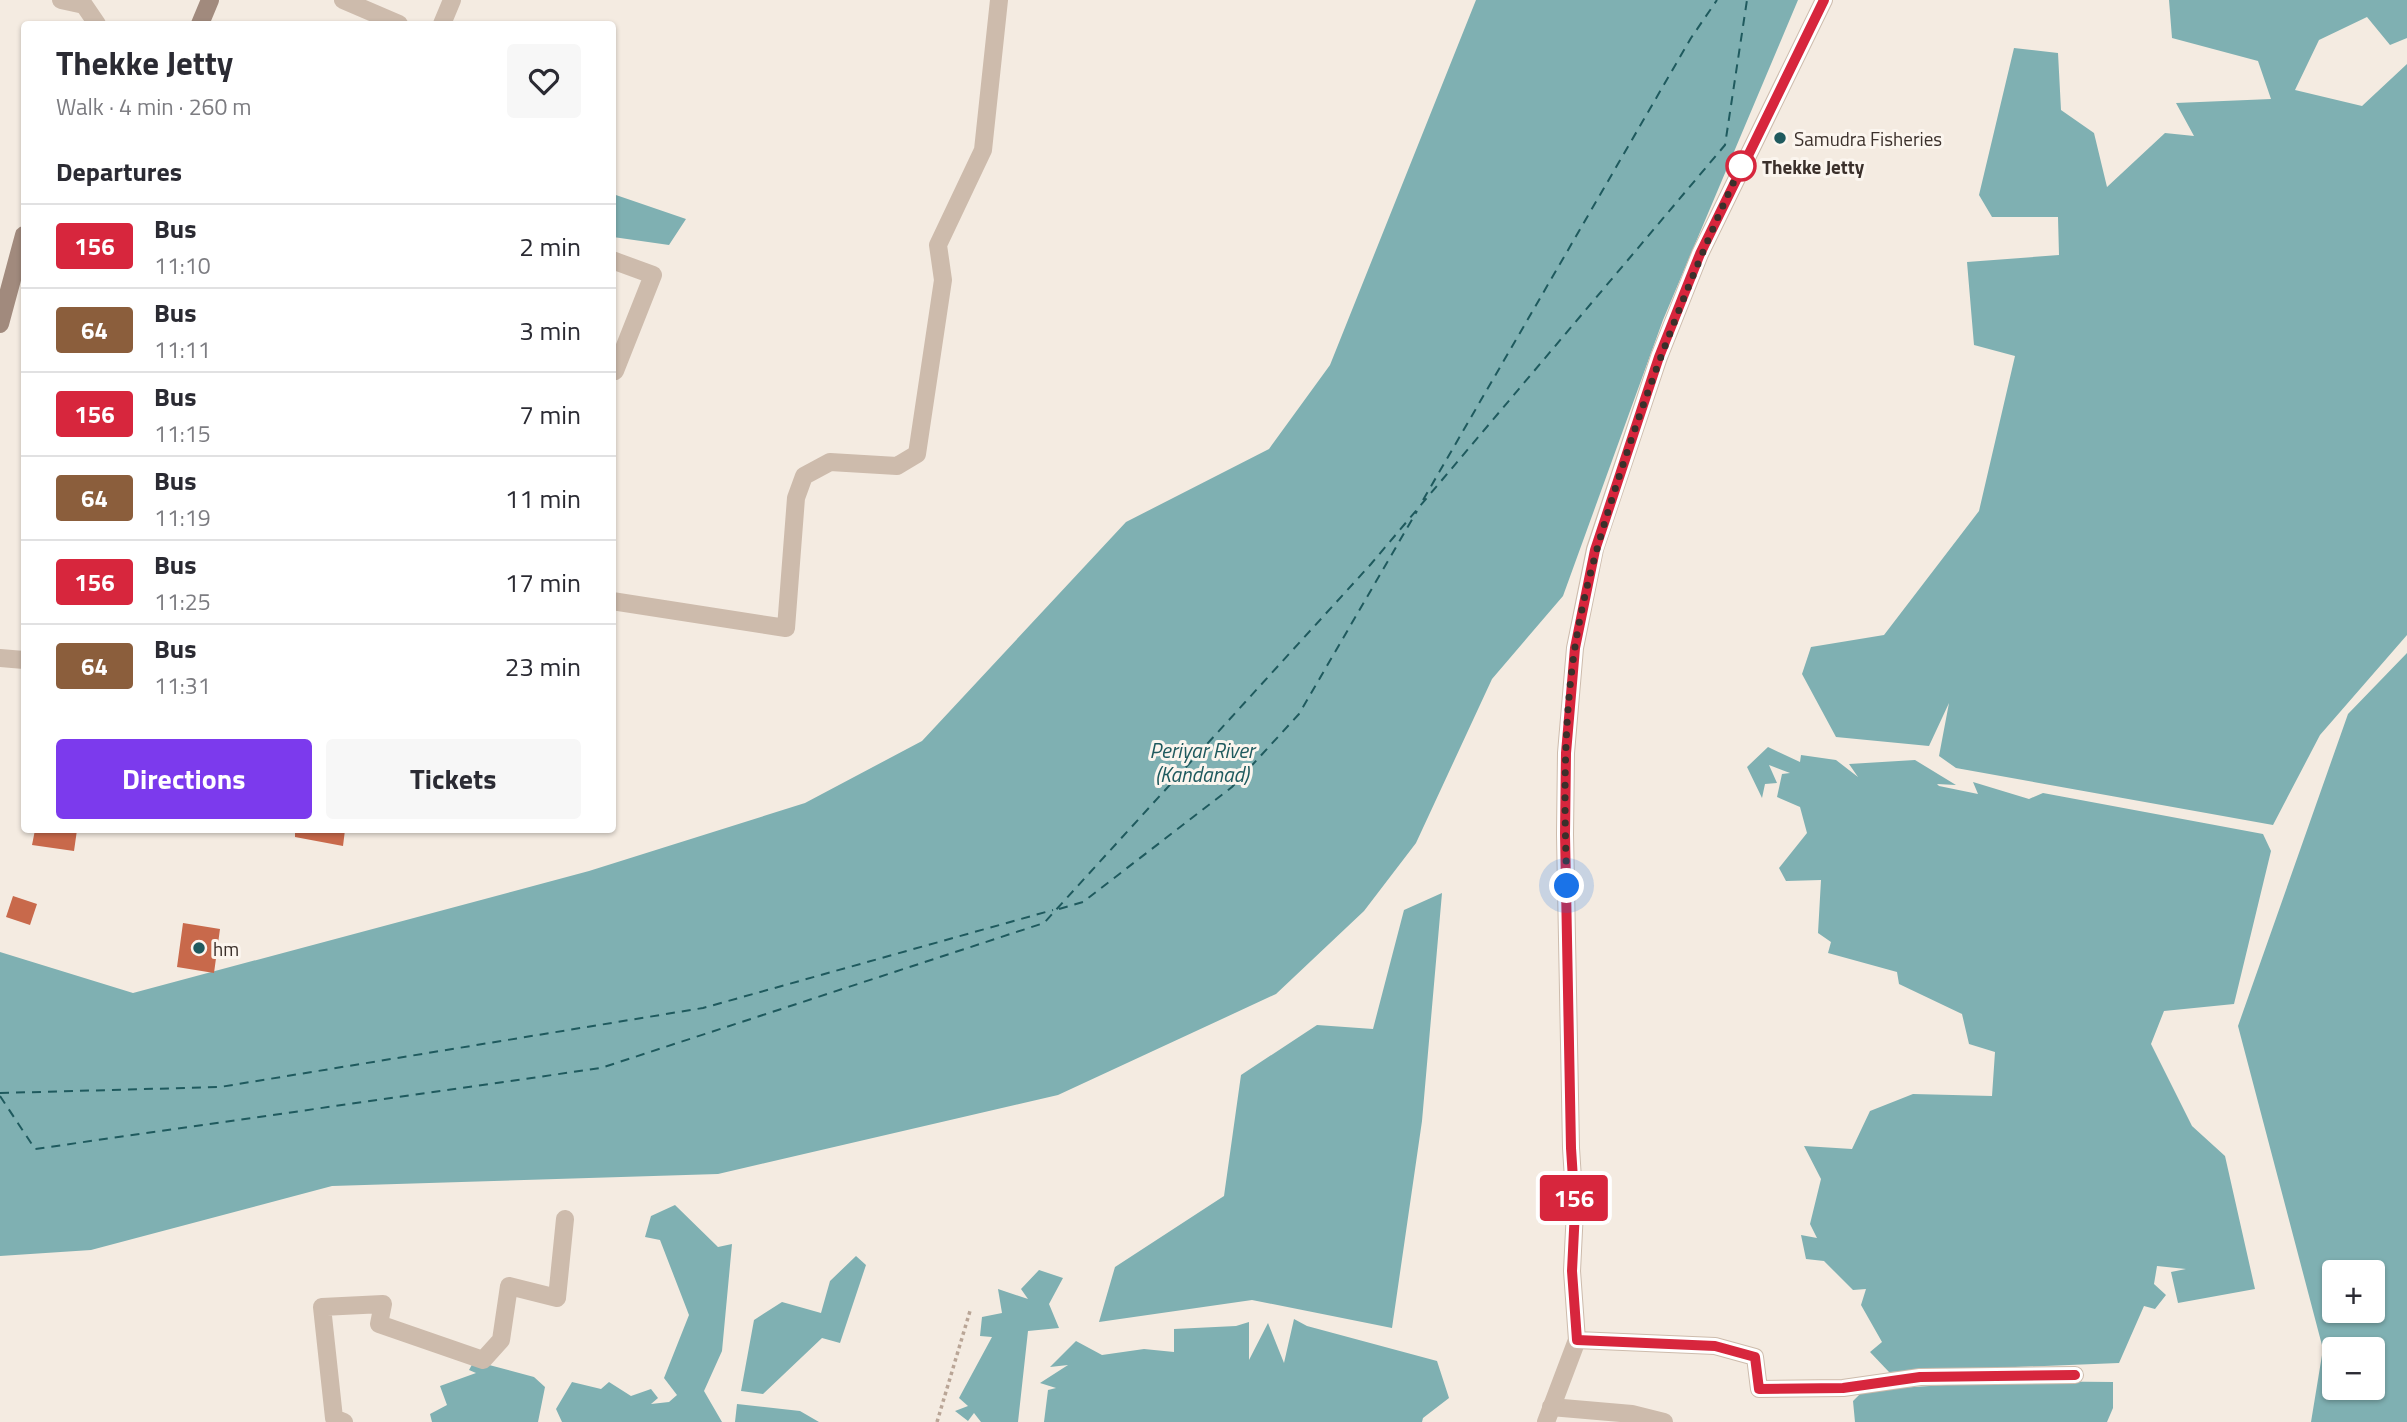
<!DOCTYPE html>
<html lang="en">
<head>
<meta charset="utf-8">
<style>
  body { margin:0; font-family:"Titillium Web",sans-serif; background:#f7f7f7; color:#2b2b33; height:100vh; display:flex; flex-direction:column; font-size:26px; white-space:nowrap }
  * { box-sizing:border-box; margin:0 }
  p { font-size:23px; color:#7c7c81 }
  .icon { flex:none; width:38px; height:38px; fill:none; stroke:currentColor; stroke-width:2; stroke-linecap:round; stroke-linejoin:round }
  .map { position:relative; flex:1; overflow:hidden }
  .side { position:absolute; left:21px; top:21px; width:595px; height:812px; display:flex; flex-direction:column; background:#fff; border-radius:7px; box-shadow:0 2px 5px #0004 }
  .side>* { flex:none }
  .badge { padding:0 14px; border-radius:5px; font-size:24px; line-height:46px }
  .tools { position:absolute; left:2322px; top:1260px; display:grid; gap:14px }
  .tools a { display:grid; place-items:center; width:63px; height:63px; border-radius:7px; background:#fff; box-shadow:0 2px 5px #0004; font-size:35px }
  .you { position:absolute; width:35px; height:35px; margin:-18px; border:5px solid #fff; border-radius:50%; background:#1a73e8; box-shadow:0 0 0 10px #1a73e833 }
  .map>.badge { position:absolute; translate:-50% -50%; box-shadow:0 0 0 4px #fff }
  h2 { padding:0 35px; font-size:26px; line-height:63px }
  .round { display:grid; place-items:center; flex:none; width:74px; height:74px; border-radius:7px; background:#f7f7f7 }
  .overview { display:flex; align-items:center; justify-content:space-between; height:119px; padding:0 35px }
  h1 { font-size:33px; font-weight:700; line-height:52px }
  .primary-button { display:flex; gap:14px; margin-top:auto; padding:14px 35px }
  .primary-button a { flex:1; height:80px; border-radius:7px; background:#7c3aed; color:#fff; font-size:28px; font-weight:700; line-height:80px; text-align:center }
  .primary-button a+a { background:#f7f7f7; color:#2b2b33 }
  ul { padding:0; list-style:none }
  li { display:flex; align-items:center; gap:21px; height:84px; padding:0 35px; border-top:2px solid #e1e1e2 }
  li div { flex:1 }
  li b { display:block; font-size:26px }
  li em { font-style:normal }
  li .badge { min-width:77px; font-weight:700; text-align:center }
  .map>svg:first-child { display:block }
</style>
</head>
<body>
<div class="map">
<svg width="2407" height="1422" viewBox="0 0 2407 1422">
  <rect width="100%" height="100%" fill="#f4ebe1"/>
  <path fill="#7fb0b2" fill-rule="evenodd" d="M1476,0H1798L1663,320L1563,596L1492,679L1416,843L1364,911L1276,994L1058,1095L718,1174L332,1186L91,1250L0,1256V952L133,993L589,871L805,803L922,741L1126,522L1269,449L1330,365Z
    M2169,0H2407V38L2390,45L2367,17L2319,40L2295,90L2362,106L2407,64V635L2320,735L2273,825L1956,768L1939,756L1949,703L1929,746L1836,737L1802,674L1811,647L1884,635L1979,511L2015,356L1974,345L1967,262L2059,255L2058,217H1992L1979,195L2014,48L2058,53L2061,110L2094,133L2107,187L2165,133L2194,136L2176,103L2271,99L2258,61L2172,38Z
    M613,194L686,219L669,245L613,237Z
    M2407,653V1422H2311L2323,1349L2238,1026L2348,714ZM2334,1272H2373V1311H2334ZM2334,1349H2373V1388H2334Z
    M1768,747L1800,762L1801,755L1836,760L1858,777L1849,764L1915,760L1956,785L1937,784L1939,786L1978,794L1973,782L2029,799L2043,793L2263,834L2271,851L2234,1004L2164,1011L2151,1044L2192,1126L2225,1156L2255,1289L2178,1303L2171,1272L2186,1269L2157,1266L2154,1284L2166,1295L2155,1309L2144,1306L2119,1363L1889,1372L1870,1352L1882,1342L1861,1305L1866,1289L1853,1290L1824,1261L1806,1259L1801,1235L1817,1238L1810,1224L1821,1179L1804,1146L1852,1149L1870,1111L1913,1094L1992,1096L1995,1052L1969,1044L1962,1014L1899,984L1897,972L1828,953L1831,942L1818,933L1821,880L1786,881L1779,868L1807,833L1800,807L1777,797L1782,774L1790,773L1769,765L1777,783L1765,784L1762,798L1747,767Z
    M1442,893L1422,1121L1392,1328L1252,1300L1099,1322L1115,1267L1224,1196L1241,1075L1317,1025L1373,1029L1404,910Z
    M675,1205L718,1247L732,1244L722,1351L704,1391L722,1422H562L556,1409L572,1382L601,1389L609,1382L631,1396L651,1389L658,1398L651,1404L669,1402L677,1395L664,1378L689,1315L660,1240L645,1237L651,1216Z
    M856,1256L866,1265L840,1343L822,1338L763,1394L741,1391L754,1320L782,1302L821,1313L830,1281Z
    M1039,1270L1063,1278L1049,1304L1059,1328L1028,1331L1018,1422H981L974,1413L968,1421L955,1411L968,1406L959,1398L992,1337L980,1336L982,1317L1002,1313L998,1289L1028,1299L1021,1289Z
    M1294,1319L1307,1326L1437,1361L1449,1398L1423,1418L1422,1422H1044L1048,1390L1056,1388L1040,1383L1068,1365L1050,1367L1076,1341L1102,1355L1144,1349L1174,1352V1329L1236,1326L1249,1322V1360L1268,1323L1284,1363Z
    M474,1361L534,1377L545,1387L538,1422H432L430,1414L447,1405L440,1386L476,1373L469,1370Z
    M2012,1381L2113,1382V1408L2107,1422H1855L1853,1401L1864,1390Z
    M737,1404L800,1411L819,1422H735Z"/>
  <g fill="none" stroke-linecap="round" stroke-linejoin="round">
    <path stroke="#1f5a5e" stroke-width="2" stroke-dasharray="9 7" stroke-linecap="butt" d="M1423,500L1691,38L1717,0
      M1059,909L1083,902L1232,787L1299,714L1417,511
      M0,1093L220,1087L703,1008L1053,910
      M0,1096L35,1149L601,1068L1044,923L1371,564L1725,145L1747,0"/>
  </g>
  <path fill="#c8694b" d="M35,830H77L74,851L32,845Z
    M295,830H345L343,846L295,837Z
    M13,896L37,904L30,925L6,917Z
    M183,923L220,929L214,973L177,967Z"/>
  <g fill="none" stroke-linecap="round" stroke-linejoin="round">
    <path stroke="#b9a596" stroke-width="3.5" stroke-dasharray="3.5 3.5" stroke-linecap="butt" d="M937,1422L970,1311"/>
    <path stroke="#cdbbac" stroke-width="18" d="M61,0L84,5L97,24
      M343,0L399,24
      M442,24L452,0
      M612,260L653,275L615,371L612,370
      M612,601L786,628L796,498L804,476L830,462L897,466L917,454L943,280L938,245L983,150L999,0
      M0,658L24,660
      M1577,1340L1715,1346L1755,1357L1759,1389L1843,1388L1920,1377L2075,1375
      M1551,1407L1632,1414L1664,1422
      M344,1422L334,1418L322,1307L383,1304L379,1324L483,1360L501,1340L509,1286L557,1298L565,1219"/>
    <path stroke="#cdbbac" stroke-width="18" d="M1546,1422L1577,1340L1572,1271L1575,1210L1571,1148L1565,834L1566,753L1575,648L1595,549L1659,357L1700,254L1824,0"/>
    <path stroke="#a18a7d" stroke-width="18" d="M200,24L210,0
      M0,324L24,235"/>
  </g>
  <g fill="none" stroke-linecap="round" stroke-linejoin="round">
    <g stroke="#fff" stroke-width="16">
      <path id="line" d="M1824,0L1700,254L1659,357L1595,550L1575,648L1566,753L1565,834L1571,1148L1575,1210L1572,1271L1577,1340L1715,1346L1755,1357L1759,1389L1843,1388L1920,1377L2075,1375"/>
    </g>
    <use href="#line" stroke="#d7263d" stroke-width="10"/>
    <path stroke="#3b302b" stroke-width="7" stroke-dasharray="0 12.6" d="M1567,886C1564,807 1563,726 1575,647C1584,589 1601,533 1619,477C1653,371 1694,268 1741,166"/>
  </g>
  <g fill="#1f5a5e" stroke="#fbf5ee" stroke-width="2.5">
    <circle cx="1780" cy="138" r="7"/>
    <circle cx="199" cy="948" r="7"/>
  </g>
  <circle fill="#fff" stroke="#d7263d" stroke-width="3.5" cx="1741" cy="166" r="14"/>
  <g text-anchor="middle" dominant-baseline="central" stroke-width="6" stroke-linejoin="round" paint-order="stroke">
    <g font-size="19" fill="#3b302b" stroke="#fbf5ee" text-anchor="start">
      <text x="1794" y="138">Samudra Fisheries</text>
      <text x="213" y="948">hm</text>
    </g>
    <g font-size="19" font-weight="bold" fill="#3b302b" stroke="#fbf5ee" text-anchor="start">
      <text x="1762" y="166">Thekke Jetty</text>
    </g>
    <g font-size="21" font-style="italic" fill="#1f5a5e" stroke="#fbf5ee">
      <text x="1202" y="750">Periyar River<tspan x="1202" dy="24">(Kandanad)</tspan></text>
    </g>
  </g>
</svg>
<div class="tools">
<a>+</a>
<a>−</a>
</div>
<div class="you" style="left:1567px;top:886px"></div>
<b class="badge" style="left:1574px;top:1198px;background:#d7263d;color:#fff">156</b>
<section class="side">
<div class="overview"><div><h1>Thekke Jetty</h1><p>Walk · 4 min · 260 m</p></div><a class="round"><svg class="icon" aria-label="heart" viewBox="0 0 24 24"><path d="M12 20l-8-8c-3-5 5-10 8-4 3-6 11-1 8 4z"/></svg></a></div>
<h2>Departures</h2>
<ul>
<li><span class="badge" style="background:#d7263d;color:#fff">156</span><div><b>Bus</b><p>11:10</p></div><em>2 min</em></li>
<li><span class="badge" style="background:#8b5e3c;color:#fff">64</span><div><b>Bus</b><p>11:11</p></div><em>3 min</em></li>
<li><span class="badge" style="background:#d7263d;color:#fff">156</span><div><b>Bus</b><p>11:15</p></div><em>7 min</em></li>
<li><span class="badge" style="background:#8b5e3c;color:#fff">64</span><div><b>Bus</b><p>11:19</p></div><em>11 min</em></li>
<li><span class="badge" style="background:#d7263d;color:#fff">156</span><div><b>Bus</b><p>11:25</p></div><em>17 min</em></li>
<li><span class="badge" style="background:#8b5e3c;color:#fff">64</span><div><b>Bus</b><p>11:31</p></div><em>23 min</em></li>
</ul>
<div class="primary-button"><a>Directions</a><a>Tickets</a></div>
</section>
</div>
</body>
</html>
